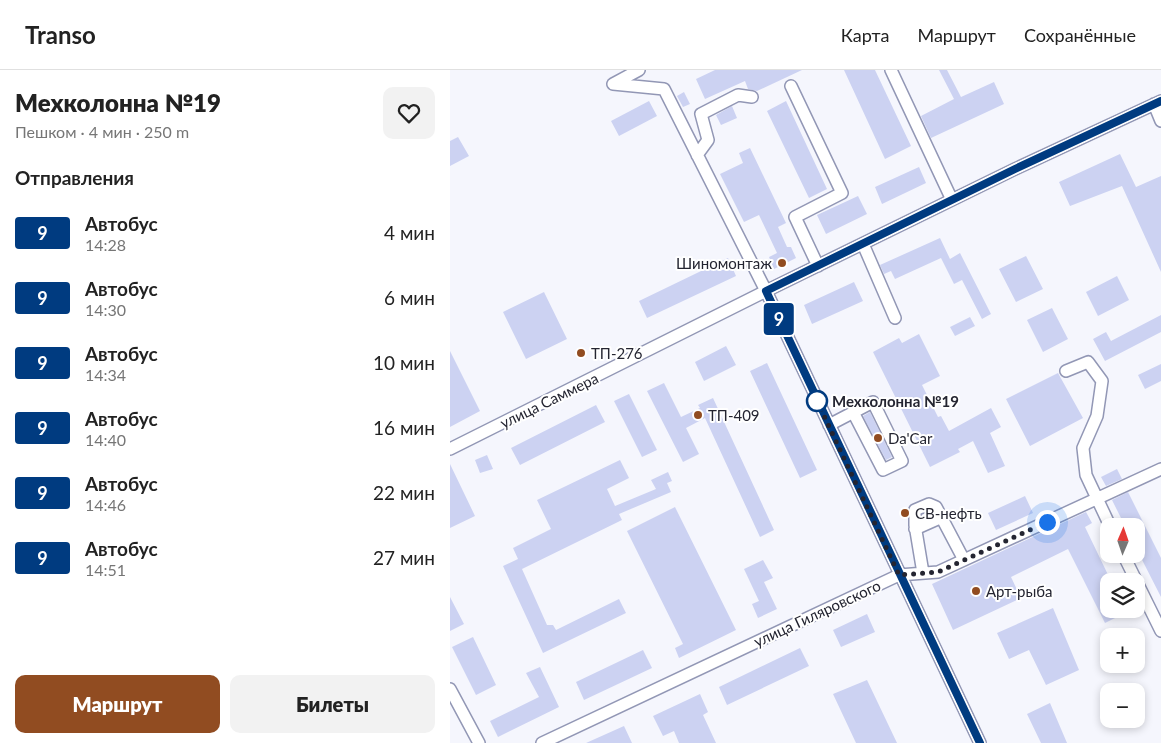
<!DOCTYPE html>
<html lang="ru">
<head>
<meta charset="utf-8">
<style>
  body { margin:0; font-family:Lato,sans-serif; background:#f2f2f2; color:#222; height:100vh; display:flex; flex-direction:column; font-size:19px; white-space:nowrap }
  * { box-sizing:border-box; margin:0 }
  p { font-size:16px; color:#767676 }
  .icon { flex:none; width:28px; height:28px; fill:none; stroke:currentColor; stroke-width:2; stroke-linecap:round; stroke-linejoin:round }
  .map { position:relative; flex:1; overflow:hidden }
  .panel { display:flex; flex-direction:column; background:#fff; width:450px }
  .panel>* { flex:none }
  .badge { padding:0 10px; border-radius:4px; font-size:18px; line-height:32px }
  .needle { width:32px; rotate:2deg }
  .controls { position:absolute; left:650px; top:448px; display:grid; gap:10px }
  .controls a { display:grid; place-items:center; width:45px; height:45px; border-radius:10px; background:#fff; box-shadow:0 2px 8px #0003; font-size:25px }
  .you { position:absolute; width:25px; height:25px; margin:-12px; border:4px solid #fff; border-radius:50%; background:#1a73e8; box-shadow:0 0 0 8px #1a73e833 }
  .map>.badge { position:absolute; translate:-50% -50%; box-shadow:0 0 0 2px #fff }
  h2 { padding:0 15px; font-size:19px; line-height:45px }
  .round { display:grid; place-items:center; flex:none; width:52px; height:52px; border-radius:10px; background:#f2f2f2 }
  .headline { display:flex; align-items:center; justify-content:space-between; height:85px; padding:0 15px }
  h1 { font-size:24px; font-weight:800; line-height:38px }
  .button { display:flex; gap:10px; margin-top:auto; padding:10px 15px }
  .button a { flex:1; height:58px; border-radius:10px; background:#914c21; color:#fff; font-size:20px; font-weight:800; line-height:58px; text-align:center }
  .button a+a { background:#f2f2f2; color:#222 }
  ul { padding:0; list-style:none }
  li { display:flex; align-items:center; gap:15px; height:65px; padding:0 15px }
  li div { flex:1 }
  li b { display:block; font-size:19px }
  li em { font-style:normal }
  li .badge { min-width:55px; font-weight:700; text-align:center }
  header { display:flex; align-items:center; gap:30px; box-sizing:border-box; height:70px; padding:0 25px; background:#fff; border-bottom:1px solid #e0e0e0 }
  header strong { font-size:24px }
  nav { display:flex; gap:28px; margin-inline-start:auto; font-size:18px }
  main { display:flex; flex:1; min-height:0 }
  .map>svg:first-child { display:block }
</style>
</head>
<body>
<header>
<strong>Transo</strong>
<nav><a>Карта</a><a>Маршрут</a><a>Сохранённые</a></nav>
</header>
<main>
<section class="panel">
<div class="headline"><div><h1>Мехколонна №19</h1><p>Пешком · 4 мин · 250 m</p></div><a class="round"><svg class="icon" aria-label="heart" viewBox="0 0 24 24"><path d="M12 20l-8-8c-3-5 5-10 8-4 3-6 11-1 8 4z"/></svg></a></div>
<h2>Отправления</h2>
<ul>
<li><span class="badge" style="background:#003b80;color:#fff">9</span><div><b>Автобус</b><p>14:28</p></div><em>4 мин</em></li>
<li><span class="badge" style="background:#003b80;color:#fff">9</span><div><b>Автобус</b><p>14:30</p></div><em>6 мин</em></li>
<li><span class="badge" style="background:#003b80;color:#fff">9</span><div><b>Автобус</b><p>14:34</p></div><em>10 мин</em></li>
<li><span class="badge" style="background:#003b80;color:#fff">9</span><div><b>Автобус</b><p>14:40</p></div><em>16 мин</em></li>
<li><span class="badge" style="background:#003b80;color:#fff">9</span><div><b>Автобус</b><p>14:46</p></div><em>22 мин</em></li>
<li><span class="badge" style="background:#003b80;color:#fff">9</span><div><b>Автобус</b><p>14:51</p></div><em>27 мин</em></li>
</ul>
<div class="button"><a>Маршрут</a><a>Билеты</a></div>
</section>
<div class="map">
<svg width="711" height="673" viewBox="0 0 711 673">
  <rect width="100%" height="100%" fill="#f5f6fd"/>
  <path fill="#ccd2f2" d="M265,0H352L307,21L298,19L295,11L255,29L246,9Z
    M394,0H425L461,76L435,89Z
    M489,0H497L511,27L544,12L554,34L481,68L471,46L504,29Z
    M234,22L240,34L233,37L227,26Z
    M199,31L207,46L169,66L161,51Z
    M336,31L377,119L359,128L317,41Z
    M282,36L287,48L271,55L266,45Z
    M8,67L19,86L0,96V71Z
    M300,78L336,153L328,157L337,177H341L346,188L324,199L319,187L327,183L309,145L294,152L270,104L293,93L289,83Z
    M670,84L686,117L711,106V202L672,116L620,136L609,112Z
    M469,97L476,113L432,134L425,117Z
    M408,126L417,144L376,164L367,145Z
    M490,168L500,189L510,183L541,244L532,249L512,210L504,214L491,188L445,209L441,201L434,204L430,195Z
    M576,186L593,219L566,232L549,199Z
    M278,188L286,206L197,248L189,231Z
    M667,206L679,230L648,246L636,222Z
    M404,212L413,231L362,254L354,235Z
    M94,222L117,269L76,289L53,242Z
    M602,238L618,269L593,282L577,250Z
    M711,245V262L655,291L643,269L656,262L661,271Z
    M520,247L525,256L505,266L500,257Z
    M469,264L490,306L472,315L488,347L491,346L499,361L541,338L551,357L540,363L555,396L538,403L523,371L508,379L510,382L480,397L423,282L449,268L452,273Z
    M276,276L286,295L254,311L245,292Z
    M0,281L30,341L0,357Z
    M317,293L367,400L350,408L300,301Z
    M711,294V311L695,319L688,305Z
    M608,303L633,348L580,376L556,329Z
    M214,313L231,347L250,338L248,335L263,328L324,460L310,467L255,348L236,358L249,384L233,392L197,321Z
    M179,324L207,380L192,387L164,331Z
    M146,335L155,352L70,395L61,378Z
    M420,342L442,387L436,390L413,346Z
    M37,385L43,399L30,403L25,390Z
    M170,390L179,408L157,419L165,436L206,419L201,410L218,402L222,411L217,413L221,422L169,444L172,450L72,499L97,555H103L106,560L169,529L176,543L93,583L53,496L68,489L63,478L101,459L87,430Z
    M0,394L25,446L0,458Z
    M667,399L672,409L656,416L651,407Z
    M678,422L711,488V527L686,478V456H675L662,430Z
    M575,426L583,443L546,460L538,443Z
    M225,437L286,560L229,588L225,578L233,574L177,461Z
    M636,442L642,453L635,457L661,511H659V539H683L655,553L618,479L561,507L571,528L503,560L482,514Z
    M313,490L323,508L314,512L327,539L308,548L302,534L309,531L294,499Z
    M0,527L14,554L0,561Z
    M603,538L629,600L596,615L579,580L559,589L547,563Z
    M417,544L425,562L391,577L383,560Z
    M23,567L46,615L26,625L2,577Z
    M350,578L359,596L277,635L269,617Z
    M193,580L202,598L134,630L126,612Z
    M90,597L109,637L48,667L40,651L89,627L76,603Z
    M417,610L447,673H406L383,624Z
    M250,624L258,642L253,645L266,673H229L224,661L213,666L203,646Z
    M600,633L617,673H591L577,644Z
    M174,656L182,673H136Z"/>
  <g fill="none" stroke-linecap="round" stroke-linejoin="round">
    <g stroke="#9297b5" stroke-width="14">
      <path id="minor" d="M189,0L163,14L214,19L316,221L530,673
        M441,0L502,130
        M341,16L392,123L345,147L368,196
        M704,34L711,51
        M247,85L258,70L251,44L288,25L302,27
        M413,174L445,248
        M616,301L638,292L652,311L647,346L633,378L636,405L660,456
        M379,355L423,332L452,391L433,400L403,342
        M0,379L316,221L565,99L711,31
        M465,459L492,447
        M673,484L711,561
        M473,503L465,455V440L479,434L486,437L514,490
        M0,619L29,673
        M92,673L449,505L488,502L711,399"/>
    </g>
    <use href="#minor" stroke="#fff" stroke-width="11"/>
  </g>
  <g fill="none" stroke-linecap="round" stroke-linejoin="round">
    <g stroke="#fff" stroke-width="11">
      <path id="line" d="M530,673L316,221L565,99L711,31"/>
    </g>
    <use href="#line" stroke="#003b80" stroke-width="8"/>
    <path stroke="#242531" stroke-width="5" stroke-dasharray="0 9" d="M367,331L449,505L488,502L597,452"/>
  </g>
  <g fill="#914c21" stroke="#fff" stroke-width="2">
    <circle cx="332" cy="193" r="5"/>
    <circle cx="131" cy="283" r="5"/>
    <circle cx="248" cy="345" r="5"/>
    <circle cx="428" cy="368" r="5"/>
    <circle cx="455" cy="443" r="5"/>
    <circle cx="526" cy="521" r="5"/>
  </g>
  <circle fill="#fff" stroke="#003b80" stroke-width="2.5" cx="367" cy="331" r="10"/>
  <g text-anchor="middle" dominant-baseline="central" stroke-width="4" stroke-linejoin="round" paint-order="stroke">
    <g font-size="15" fill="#242531" stroke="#fff" text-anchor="start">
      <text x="322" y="193" text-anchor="end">Шиномонтаж</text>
      <text x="141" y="283">ТП-276</text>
      <text x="258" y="345">ТП-409</text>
      <text x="438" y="368">Da'Car</text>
      <text x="465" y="443">СВ-нефть</text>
      <text x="536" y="521">Арт-рыба</text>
    </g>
    <g font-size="15" fill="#242531" stroke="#fff">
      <text transform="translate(99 330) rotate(-26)">улица Саммера</text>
      <text transform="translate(367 543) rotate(-25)">улица Гиляровского</text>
    </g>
    <g font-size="15" font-weight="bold" fill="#242531" stroke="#fff" text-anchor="start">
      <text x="382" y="331">Мехколонна №19</text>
    </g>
  </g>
</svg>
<div class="controls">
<a><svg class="needle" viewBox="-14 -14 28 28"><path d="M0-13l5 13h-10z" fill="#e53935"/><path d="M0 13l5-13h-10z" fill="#767676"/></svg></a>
<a><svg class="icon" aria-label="layers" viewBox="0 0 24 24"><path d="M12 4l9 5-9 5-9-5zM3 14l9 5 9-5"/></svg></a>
<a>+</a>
<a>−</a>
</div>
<div class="you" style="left:597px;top:452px"></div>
<b class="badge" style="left:329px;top:249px;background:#003b80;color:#fff">9</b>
</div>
</main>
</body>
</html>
